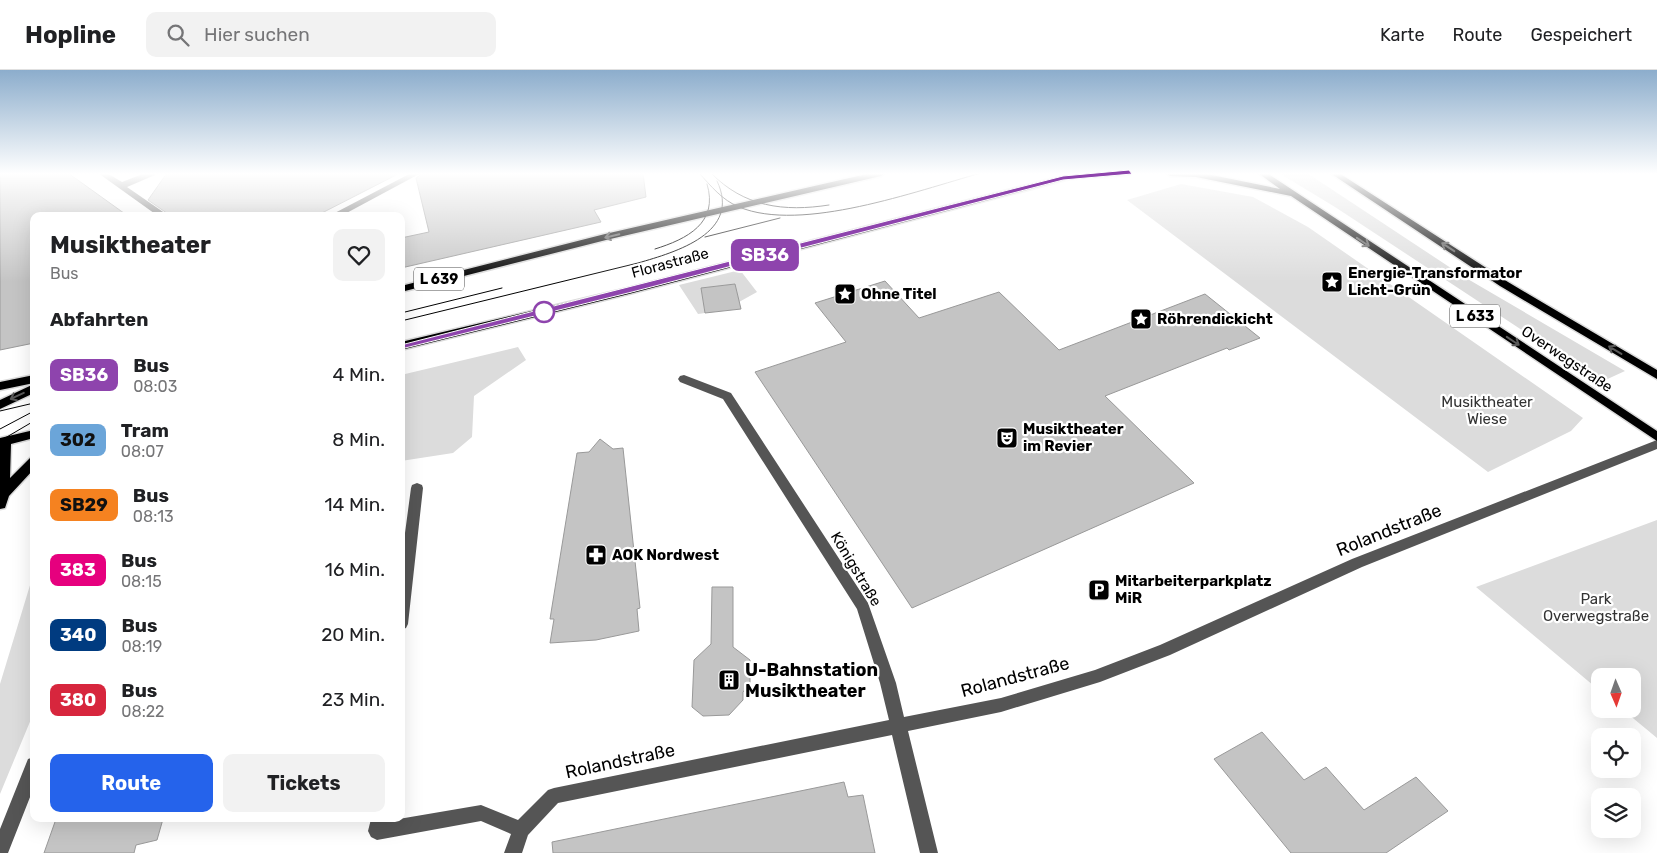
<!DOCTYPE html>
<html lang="de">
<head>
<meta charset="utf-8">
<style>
  body { margin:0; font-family:Rubik,sans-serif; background:#f2f2f2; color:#202124; height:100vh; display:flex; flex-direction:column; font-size:19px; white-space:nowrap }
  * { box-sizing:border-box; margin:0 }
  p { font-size:16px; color:#757577 }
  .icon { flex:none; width:28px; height:28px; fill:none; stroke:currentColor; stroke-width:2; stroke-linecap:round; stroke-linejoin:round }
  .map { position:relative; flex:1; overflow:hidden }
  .details { position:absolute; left:30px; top:142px; width:375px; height:610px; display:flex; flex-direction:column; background:#fff; border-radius:10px; box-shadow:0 5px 20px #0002 }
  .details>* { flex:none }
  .badge { padding:0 10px; border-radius:8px; font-size:18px; line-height:32px }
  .needle { width:32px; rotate:178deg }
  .buttons { position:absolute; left:1591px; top:598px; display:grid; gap:10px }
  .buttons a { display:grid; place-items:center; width:50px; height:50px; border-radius:10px; background:#fff; box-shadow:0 5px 20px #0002; font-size:25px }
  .map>.badge { position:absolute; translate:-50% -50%; box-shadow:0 0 0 2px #fff }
  h2 { padding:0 20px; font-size:19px; line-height:45px }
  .round { display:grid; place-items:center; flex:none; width:52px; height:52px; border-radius:10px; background:#f2f2f2 }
  .summary { display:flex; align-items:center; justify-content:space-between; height:85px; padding:0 20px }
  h1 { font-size:24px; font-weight:700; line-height:38px }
  .primary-button { display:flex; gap:10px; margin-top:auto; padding:10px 20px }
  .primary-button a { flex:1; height:58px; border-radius:10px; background:#2563eb; color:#fff; font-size:20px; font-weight:700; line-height:58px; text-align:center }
  .primary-button a+a { background:#f2f2f2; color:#202124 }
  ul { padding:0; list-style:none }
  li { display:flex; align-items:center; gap:15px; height:65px; padding:0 20px }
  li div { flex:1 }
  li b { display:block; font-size:19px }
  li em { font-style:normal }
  li .badge { min-width:55px; font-weight:700; text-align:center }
  header { display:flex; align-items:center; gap:30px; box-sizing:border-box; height:70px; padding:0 25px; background:#fff; border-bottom:1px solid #e0e0e0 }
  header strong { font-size:24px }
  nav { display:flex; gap:28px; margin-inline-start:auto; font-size:18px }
  .search { width:350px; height:45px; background:#f2f2f2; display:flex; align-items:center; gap:12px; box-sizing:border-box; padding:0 18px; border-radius:10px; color:#757577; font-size:19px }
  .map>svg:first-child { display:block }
</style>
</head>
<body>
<header>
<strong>Hopline</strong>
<div class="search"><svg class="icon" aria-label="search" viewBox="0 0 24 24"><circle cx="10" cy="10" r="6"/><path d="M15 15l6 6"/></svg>Hier suchen</div>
<nav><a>Karte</a><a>Route</a><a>Gespeichert</a></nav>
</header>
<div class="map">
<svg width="1657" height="783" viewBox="0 0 1657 783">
  <rect width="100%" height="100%" fill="#fff"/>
  <path fill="#dcdcdc" d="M1279,103H1307L1466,208L1625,301L1601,312L1335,137Z
    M1181,114L1253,127L1308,157L1583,348L1571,361L1488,402L1127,130Z
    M740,200L757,222L739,232L735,214L702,218L705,243L698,244L679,215Z
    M518,277L526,290L474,326L472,367L453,383L401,391V305Z
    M1657,450V668L1622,639H1632V606H1600V621L1476,517Z
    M34,502V642L0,724V614Z"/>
  <path fill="#c4c4c4" stroke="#999" d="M0,103H68L128,146H34V273L0,280Z
    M167,103H400L316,146H171L148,130Z
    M423,103H643L646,127L594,140L601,152L401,198V168L429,162L416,108Z
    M885,211L919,248L999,222L1059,280L1205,224L1260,268L1229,280L1227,278L1105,326L1194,413L912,538L755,302L846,272L815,233Z
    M735,214L741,239L705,243L701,218Z
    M600,369L613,379L623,378L640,538L637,539L639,561L596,570L550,573L554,549H550L577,383L589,382Z
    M712,517H733V577L750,590V614L743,622V630L729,645L703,646L692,637L694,590L711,574Z
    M1262,662L1304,710L1326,697L1364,740L1416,707L1448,741L1386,783H1291L1214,689Z
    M844,712L848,727L863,725L875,783H553L552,772Z
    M56,749H163L157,770L136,775L134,783H44Z"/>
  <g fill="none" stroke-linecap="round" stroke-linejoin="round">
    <g stroke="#dbdbdb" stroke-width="3">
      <path id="major" d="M871,103H885L881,106L606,170L401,222V216L605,164Z
        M1073,103H1133L1129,106L1070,109L629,224L401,280V272L628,218Z
        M1166,103H1202L1280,119L1258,103H1267L1657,361V371L1291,126L1196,107L1170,106Z
        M1330,103H1339L1508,212L1657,300V309L1500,216Z
        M34,305V313L0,320V312Z
        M34,314V323L0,339V330Z
        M34,360V368L11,374L10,408L30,388L34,386V399L9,426L5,438L0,439V368Z"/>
    </g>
    <path fill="#555" fill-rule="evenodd" d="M98,103H107L122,112L145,103H156L155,105L127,117L169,146H158Z
      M411,103H421L341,146H329Z
      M684,305L731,323L868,533L896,613L904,647L1001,628L1095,600L1160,575L1352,489L1657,370V379L1362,497L1170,585L1100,612L1001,642L908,661L938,783H920L892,665L558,733L528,765L522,783H504L511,764L481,751L377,770L371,767L368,761L371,749H387V751L481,735L518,750L548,720L554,718L889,650L880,613L857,539L723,329L680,312L678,309L680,306Z
      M417,413L422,415L423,418L408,554L406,558L401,560V493L411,418L412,415Z
      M34,687V717L8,783H0V759L28,689Z"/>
    <use href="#major" fill="#000" fill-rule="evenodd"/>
    <path stroke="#000" stroke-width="1" d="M699,103C711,116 722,130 739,137C802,163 916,121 981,103
      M711,103C744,137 784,142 829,135
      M705,167L780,148
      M655,179C687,169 719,153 707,114
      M401,243L502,218
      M401,251L638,193C676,182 742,163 717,111
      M0,341L34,333
      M0,359L34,341
      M0,371L34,351"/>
  </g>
  <defs><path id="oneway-shaft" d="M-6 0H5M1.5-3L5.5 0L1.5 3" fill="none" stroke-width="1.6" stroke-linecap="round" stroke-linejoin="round" transform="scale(1.25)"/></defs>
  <g stroke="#595959">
    <use href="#oneway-shaft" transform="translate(612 166) rotate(167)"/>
    <use href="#oneway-shaft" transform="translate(1363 172) rotate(34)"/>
    <use href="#oneway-shaft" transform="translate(1448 177) rotate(-147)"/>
    <use href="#oneway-shaft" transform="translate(1513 271) rotate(34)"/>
    <use href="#oneway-shaft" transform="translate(1615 280) rotate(-149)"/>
    <use href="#oneway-shaft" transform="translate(17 326) rotate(155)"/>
  </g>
  <linearGradient id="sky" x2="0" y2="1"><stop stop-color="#8cadcc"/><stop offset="0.49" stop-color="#fff"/><stop offset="1" stop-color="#fff" stop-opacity="0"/></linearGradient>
  <rect width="1657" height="212" fill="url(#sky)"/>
  <path fill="#8e44ad" stroke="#fff" d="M1129,100L1132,104L1063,110L632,222L401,279L397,276L1063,106Z"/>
  <defs>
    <g id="sight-square" transform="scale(1.125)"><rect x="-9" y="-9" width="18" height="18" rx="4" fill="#000" stroke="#fff"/><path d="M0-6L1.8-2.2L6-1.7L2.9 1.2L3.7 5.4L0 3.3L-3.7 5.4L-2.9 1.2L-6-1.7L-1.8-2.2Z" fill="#fff"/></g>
    <g id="theatre-square" transform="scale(1.125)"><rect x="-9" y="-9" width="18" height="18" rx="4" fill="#000" stroke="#fff"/><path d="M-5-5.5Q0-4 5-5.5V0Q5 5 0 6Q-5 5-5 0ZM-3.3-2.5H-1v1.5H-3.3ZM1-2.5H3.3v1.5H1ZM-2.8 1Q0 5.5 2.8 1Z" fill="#fff"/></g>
    <g id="pharmacy-square" transform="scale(1.125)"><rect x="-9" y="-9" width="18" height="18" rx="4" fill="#000" stroke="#fff"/><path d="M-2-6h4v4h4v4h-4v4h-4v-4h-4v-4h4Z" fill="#fff"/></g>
    <g id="parking-square" transform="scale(1.125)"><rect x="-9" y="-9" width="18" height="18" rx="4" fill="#000" stroke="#fff"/><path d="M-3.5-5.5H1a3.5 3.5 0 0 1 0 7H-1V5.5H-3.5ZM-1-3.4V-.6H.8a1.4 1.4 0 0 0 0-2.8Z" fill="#fff"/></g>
    <g id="building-square" transform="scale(1.125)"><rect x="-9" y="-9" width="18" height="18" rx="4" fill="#000" stroke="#fff"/><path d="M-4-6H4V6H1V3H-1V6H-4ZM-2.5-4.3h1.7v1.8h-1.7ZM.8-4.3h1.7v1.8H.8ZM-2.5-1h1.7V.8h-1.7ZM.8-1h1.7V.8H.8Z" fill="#fff"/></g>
  </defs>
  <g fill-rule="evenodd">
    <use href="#sight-square" x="1332" y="212"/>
    <use href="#sight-square" x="845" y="224"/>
    <use href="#sight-square" x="1141" y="249"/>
    <use href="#theatre-square" x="1007" y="368"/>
    <use href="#pharmacy-square" x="596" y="485"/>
    <use href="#parking-square" x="1099" y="520"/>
    <use href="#building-square" x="729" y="610"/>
  </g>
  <circle fill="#fff" stroke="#8e44ad" stroke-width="2.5" cx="544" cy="242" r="10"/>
  <g text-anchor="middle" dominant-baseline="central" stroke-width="4.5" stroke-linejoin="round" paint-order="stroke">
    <g fill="#fff" stroke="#4c4c4c" stroke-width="1">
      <rect x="414" y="197.5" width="50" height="23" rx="4"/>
      <rect x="1450" y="234.5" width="50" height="23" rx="4"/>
    </g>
    <g font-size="14" font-weight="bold" fill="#000">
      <text x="439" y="209">L 639</text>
      <text x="1475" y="246">L 633</text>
    </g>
    <g font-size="15" fill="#000" stroke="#fff">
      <text transform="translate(670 193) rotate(-15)">Florastraße</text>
      <text transform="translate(1567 289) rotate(34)">Overwegstraße</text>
      <text transform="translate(856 499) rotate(59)">Königstraße</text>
    </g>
    <g font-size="15" font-weight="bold" fill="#000" stroke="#fff" text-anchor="start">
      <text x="1348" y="203">Energie-Transformator<tspan x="1348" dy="17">Licht-Grün</tspan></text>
      <text x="861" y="224">Ohne Titel</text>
      <text x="1157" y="249">Röhrendickicht</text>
      <text x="1023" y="359">Musiktheater<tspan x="1023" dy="17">im Revier</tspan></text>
      <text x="612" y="485">AOK Nordwest</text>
      <text x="1115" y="511">Mitarbeiterparkplatz<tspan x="1115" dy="17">MiR</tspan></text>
    </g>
    <g font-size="15" fill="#333" stroke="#fff">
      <text x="1487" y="332">Musiktheater<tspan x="1487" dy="17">Wiese</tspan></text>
      <text x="1596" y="529">Park<tspan x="1596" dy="17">Overwegstraße</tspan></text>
    </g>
    <g font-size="18" fill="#000" stroke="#fff">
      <text transform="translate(1389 460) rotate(-22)">Rolandstraße</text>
      <text transform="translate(1015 607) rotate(-15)">Rolandstraße</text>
      <text transform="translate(620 691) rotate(-12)">Rolandstraße</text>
    </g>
    <g font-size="18" font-weight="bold" fill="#000" stroke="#fff" text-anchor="start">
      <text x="745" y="600">U-Bahnstation<tspan x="745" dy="21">Musiktheater</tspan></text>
    </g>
  </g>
</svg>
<div class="buttons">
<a><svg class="needle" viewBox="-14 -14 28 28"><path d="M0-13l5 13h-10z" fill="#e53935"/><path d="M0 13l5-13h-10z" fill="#757577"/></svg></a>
<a><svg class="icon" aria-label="locate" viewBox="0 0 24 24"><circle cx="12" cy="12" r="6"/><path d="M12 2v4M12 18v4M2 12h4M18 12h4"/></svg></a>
<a><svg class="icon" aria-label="layers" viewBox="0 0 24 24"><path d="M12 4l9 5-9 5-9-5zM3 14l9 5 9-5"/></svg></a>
</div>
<b class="badge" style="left:765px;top:185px;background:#8e44ad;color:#fff">SB36</b>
<section class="details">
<div class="summary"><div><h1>Musiktheater</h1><p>Bus</p></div><a class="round"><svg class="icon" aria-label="heart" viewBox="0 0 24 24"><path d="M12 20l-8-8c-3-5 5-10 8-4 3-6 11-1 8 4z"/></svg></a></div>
<h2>Abfahrten</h2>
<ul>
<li><span class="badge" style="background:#8e44ad;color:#fff">SB36</span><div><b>Bus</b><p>08:03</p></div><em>4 Min.</em></li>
<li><span class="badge" style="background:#6ba5d9;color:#111">302</span><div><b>Tram</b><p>08:07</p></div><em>8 Min.</em></li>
<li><span class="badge" style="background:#f58220;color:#111">SB29</span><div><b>Bus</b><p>08:13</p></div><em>14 Min.</em></li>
<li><span class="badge" style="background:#e6007e;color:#fff">383</span><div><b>Bus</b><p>08:15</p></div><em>16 Min.</em></li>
<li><span class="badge" style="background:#003b80;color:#fff">340</span><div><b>Bus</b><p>08:19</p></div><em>20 Min.</em></li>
<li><span class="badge" style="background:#d7263d;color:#fff">380</span><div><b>Bus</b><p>08:22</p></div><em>23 Min.</em></li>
</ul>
<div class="primary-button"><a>Route</a><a>Tickets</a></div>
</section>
</div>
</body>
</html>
